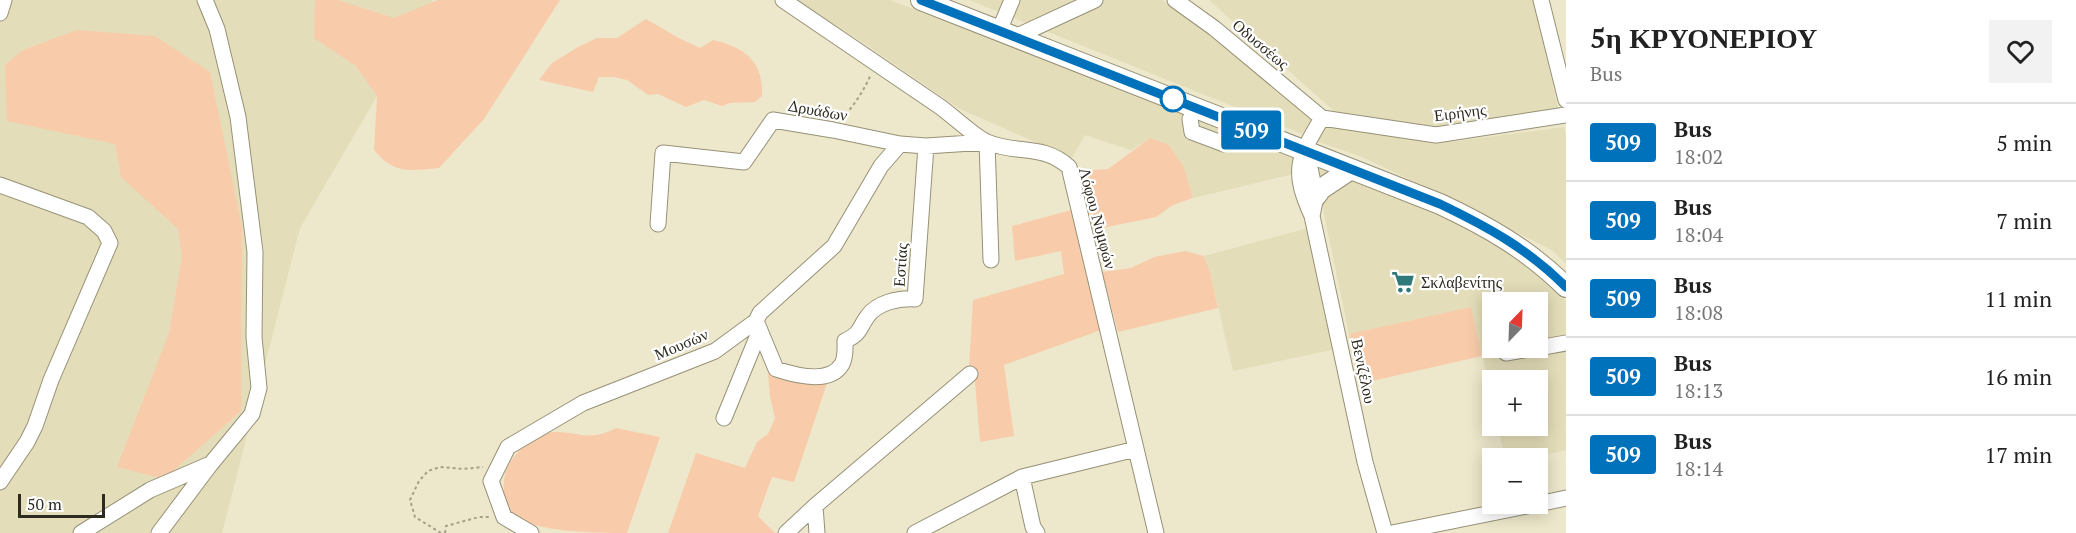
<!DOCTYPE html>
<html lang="en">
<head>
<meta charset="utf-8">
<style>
  body { margin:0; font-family:"PT Serif",serif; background:#f2f2f2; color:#222; height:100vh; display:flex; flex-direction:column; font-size:22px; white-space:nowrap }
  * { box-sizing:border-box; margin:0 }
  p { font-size:20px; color:#767676 }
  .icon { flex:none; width:33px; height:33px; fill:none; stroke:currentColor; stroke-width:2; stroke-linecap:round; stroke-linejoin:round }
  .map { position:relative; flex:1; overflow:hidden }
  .drawer { display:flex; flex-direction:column; background:#fff; width:510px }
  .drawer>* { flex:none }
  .badge { padding:0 12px; border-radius:4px; font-size:21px; line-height:39px }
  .needle { width:39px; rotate:23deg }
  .tools { position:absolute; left:1482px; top:292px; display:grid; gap:12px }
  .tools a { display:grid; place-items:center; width:66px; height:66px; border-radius:0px; background:#fff; box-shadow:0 3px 15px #0003; font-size:30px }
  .scale { position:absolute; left:18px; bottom:15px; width:87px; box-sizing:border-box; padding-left:6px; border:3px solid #2d2b20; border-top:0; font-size:16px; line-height:21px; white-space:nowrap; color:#2d2b20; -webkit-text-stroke:4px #fff; paint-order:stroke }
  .map>.badge { position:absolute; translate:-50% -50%; box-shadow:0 0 0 3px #fff }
  .round { display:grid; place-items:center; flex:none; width:63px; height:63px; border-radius:0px; background:#f2f2f2 }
  .head { display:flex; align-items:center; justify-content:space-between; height:102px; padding:0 24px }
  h1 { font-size:28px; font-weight:700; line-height:45px }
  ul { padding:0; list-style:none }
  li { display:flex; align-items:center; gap:18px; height:78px; padding:0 24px; border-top:2px solid #e0e0e0 }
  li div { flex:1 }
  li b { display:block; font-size:22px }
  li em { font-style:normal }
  li .badge { min-width:66px; font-weight:700; text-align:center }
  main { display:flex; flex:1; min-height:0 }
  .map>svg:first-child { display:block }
</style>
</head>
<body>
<main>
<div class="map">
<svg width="1566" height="533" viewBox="0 0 1566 533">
  <rect width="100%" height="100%" fill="#ede8cb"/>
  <path fill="#e4ddb9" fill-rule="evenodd" d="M0,0H433L300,228L222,533H0Z
    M795,0H890L1295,156L1298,173L1193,198L1184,167L1169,145L1150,138L1131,150L1085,135L1072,158L960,109L856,38Z
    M969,0H1162L1218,41L1312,119L1302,134Z
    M1209,0H1533L1559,111L1440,129L1334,111Z
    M1325,124L1415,139L1456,141L1564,127L1566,136V264L1553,251L1466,206L1362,157L1316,141Z
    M1313,162L1497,240L1558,290L1566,301V450L1529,459H1505L1498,426H1538V381H1492V399L1471,307L1349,334ZM1492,303H1538V348H1492Z
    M1312,227L1336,349L1233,371L1210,272L1204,256Z"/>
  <path fill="#f8ccaa" d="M315,0H338L394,18L438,0H560L484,119L439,168C409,171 394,174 374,150L377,96L356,66L314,38Z
    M646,19L679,38L700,48L713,40C744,47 764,61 762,96L755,102L730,103L722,106L704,100L686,107L658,94L648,95L627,80L614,77H599L593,92L539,80L552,63L578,47L597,38H617Z
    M77,30L155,36L210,72L242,227L241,411L164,479L117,467L169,333L182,256L178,229L121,177L115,144L7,121L5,65L23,50Z
    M1150,138L1169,145L1184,167L1193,198L1173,205L1156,217L1092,230L1084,171L1108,169Z
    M1071,210L1101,330L1004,365L1014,436L980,442L975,382L969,367L973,300L1064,274L1061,251L1015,261L1012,226Z
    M1185,251L1204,256L1210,272L1218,308L1118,332L1102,272L1131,268L1154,257Z
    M1471,307L1482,356L1359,384L1349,334Z
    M768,373L791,381L828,380L794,482L772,477L758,516L775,533H668L696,453L745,468L757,442L768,434L775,418L770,397Z
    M616,428L660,437L627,533C601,533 523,533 508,510C504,503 503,491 504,483C504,467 516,452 529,442C535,438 547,432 554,432C581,432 589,442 616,428Z"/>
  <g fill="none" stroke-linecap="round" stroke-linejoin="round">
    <g stroke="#969177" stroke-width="17">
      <path id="minor" d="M783,0C835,35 887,71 939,106C952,115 975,137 987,142C1017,155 1042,143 1069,167L1156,533
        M1175,0L1214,28L1322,118
        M1541,0L1566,100
        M0,13L4,0
        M999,31L1012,0
        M1015,37L1095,0
        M1322,118L1436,135L1566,115
        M1190,119L1192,132L1224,144L1233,136
        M1303,149L1310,168L1316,196L1312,216C1291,170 1298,158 1322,118
        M0,185L88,217L104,231L110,243L51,380L35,426L27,442L0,482
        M1312,216L1365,462L1385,533
        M658,224L663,153L744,162L773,120L833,130L900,144L926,146L987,142L991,260
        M756,321L776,369C794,375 830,385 842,364C846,357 845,348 845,341C861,333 858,330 867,317C877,302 899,298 915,299L926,146
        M1538,348L1566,343
        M1506,353L1536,348
        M724,418L760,330
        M1022,477L1033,527L1037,533
        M1538,504L1566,498
        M815,506L817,533
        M81,533L150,490L208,465
        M159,533L210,465L252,414L259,388L254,337L255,252L238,117L217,29L205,0
        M531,533L504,517L491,481L508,447L583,403L715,351L756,321L760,313L834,246L881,166L900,144
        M786,533L815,506L970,374
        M915,533L1022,477L1136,449
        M1392,533L1537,504"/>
    </g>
    <g stroke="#969177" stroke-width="22">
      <path id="major" d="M921,0L1440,204C1487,226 1529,250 1566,287
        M1316,196L1321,189L1351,169"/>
    </g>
    <path stroke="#a4a08a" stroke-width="2" stroke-dasharray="3 3" stroke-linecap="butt" d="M842,119C854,105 864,91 871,74
      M441,533L415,517L410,500L419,481L428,471L440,467L463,469L483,467
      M445,533L446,526L479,517H489"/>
    <use href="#minor" stroke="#fff" stroke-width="15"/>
    <use href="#major" stroke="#fff" stroke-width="20"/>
  </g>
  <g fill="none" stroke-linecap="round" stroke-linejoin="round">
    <g stroke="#fff" stroke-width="14">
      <path id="line" d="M921,0L1440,204C1488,227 1528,249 1566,287"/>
    </g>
    <use href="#line" stroke="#0072bc" stroke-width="9"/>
  </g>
  <defs>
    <g id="supermarket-bare" transform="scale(1.8)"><path d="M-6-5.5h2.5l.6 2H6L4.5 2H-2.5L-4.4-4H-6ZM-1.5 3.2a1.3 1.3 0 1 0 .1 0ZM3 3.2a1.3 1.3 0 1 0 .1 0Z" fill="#30797a" stroke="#fff" stroke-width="2.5" paint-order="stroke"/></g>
  </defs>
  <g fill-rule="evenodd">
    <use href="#supermarket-bare" x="1403" y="282"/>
  </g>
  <circle fill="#fff" stroke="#0072bc" stroke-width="3" cx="1173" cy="99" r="12"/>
  <g text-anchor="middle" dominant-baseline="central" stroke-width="4.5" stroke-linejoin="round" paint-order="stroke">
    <g font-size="16" fill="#2d2b20" stroke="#fff">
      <text transform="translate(1261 44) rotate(40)">Οδυσσέως</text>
      <text transform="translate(818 110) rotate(10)">Δρυάδων</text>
      <text transform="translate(1460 112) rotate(-7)">Ειρήνης</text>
      <text transform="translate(1098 218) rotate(75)">Λόφου Νυμφών</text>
      <text transform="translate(900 265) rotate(-86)">Εστίας</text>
      <text transform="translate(681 344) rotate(-23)">Μουσών</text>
      <text transform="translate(1364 371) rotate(78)">Βενιζέλου</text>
    </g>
    <g font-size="16" fill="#2d2b20" stroke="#fff" text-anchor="start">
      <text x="1421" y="282">Σκλαβενίτης</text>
    </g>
  </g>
</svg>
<div class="tools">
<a><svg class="needle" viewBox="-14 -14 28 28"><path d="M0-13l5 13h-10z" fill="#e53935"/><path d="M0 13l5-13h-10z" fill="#767676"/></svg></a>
<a>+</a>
<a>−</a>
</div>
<div class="scale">50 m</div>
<b class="badge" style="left:1251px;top:130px;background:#0072bc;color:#fff">509</b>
</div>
<section class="drawer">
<div class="head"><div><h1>5η ΚΡΥΟΝΕΡΙΟΥ</h1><p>Bus</p></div><a class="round"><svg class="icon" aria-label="heart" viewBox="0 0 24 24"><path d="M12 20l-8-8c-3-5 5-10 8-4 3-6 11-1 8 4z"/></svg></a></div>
<ul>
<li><span class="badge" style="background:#0072bc;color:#fff">509</span><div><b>Bus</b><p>18:02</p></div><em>5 min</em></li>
<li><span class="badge" style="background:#0072bc;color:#fff">509</span><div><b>Bus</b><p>18:04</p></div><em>7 min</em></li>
<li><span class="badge" style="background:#0072bc;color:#fff">509</span><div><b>Bus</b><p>18:08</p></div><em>11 min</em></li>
<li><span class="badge" style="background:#0072bc;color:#fff">509</span><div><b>Bus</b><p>18:13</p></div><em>16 min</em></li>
<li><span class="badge" style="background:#0072bc;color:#fff">509</span><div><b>Bus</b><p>18:14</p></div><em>17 min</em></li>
</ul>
</section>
</main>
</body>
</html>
